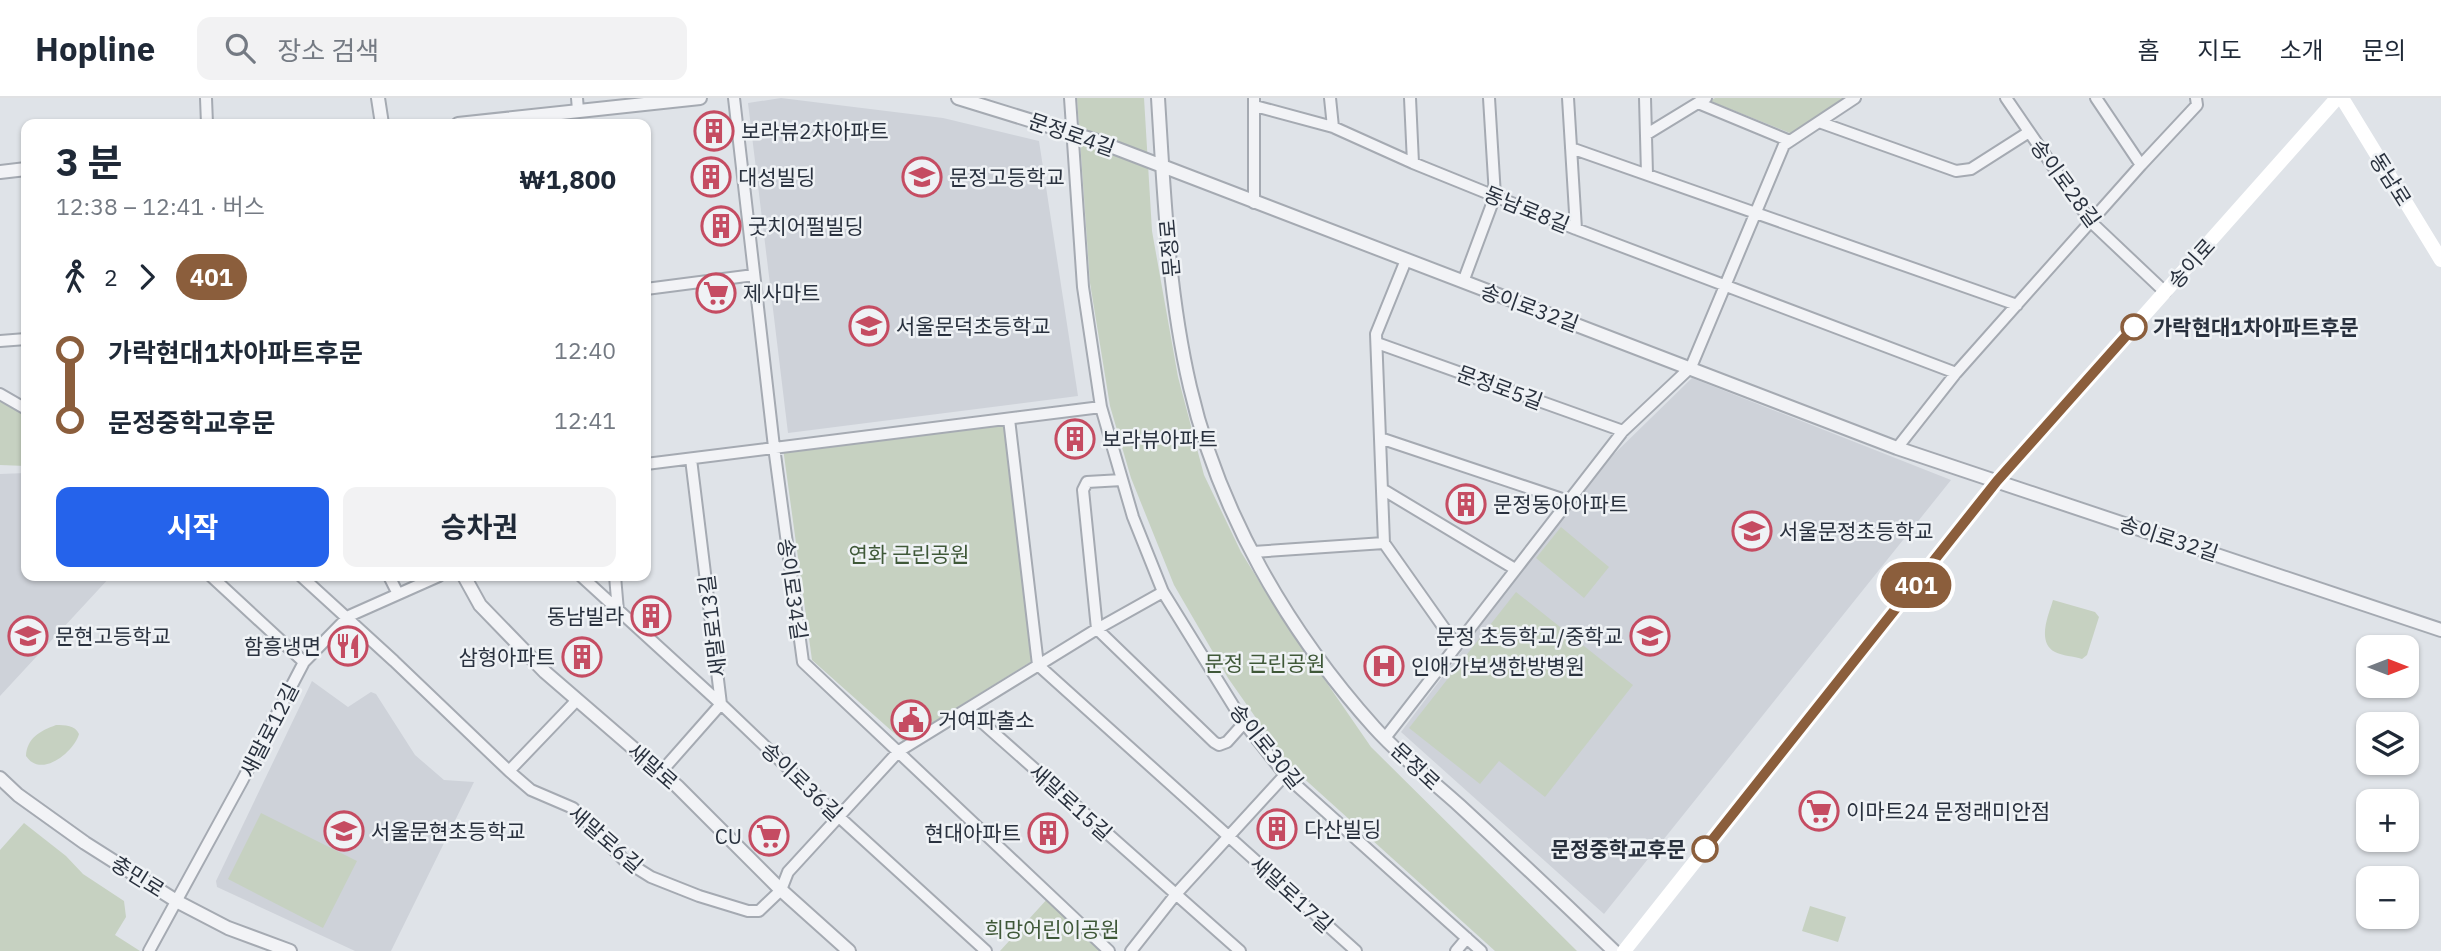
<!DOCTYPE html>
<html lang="ko">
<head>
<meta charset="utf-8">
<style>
  body { margin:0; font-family:"IBM Plex Sans","Noto Sans KR",sans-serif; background:#f2f2f3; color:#1f2937; height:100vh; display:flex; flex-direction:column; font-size:26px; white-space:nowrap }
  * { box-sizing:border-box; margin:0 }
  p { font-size:23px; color:#747a83 }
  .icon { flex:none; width:38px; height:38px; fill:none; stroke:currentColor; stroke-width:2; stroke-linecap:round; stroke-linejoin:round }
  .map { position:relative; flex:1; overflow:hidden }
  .side { position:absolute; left:21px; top:21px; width:630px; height:462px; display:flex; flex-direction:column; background:#fff; border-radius:14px; box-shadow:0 2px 5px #0004 }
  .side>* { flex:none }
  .badge { padding:0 14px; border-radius:23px; font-size:24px; line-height:46px }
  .needle { width:46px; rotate:90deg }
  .controls { position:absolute; left:2356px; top:537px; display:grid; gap:14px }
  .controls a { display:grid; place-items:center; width:63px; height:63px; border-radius:14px; background:#fff; box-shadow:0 2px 5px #0004; font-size:35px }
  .map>.badge { position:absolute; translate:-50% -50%; box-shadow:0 0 0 4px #fff }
  .legs { display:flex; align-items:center; gap:10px; height:77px; padding:0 35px; font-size:23px }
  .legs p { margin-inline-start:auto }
  .head { display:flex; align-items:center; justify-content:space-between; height:119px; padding:0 35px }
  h1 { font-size:38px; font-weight:700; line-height:52px }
  .action { display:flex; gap:14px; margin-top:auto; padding:14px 35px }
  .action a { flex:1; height:80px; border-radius:14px; background:#2563eb; color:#fff; font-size:28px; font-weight:700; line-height:80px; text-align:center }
  .action a+a { background:#f2f2f3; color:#1f2937 }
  ul { padding:0 35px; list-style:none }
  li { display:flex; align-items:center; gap:24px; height:70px; font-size:26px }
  li i { display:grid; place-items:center; width:10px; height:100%; margin:0 9px; background:currentColor }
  li i::after { content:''; width:18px; height:18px; margin:-9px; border:5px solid; border-radius:50%; background:#fff }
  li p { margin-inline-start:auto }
  li:first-child i { background:linear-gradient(#0000 50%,currentColor 0) }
  li:last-child i { background:linear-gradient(currentColor 50%,#0000 0) }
  header { display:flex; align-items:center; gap:42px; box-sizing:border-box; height:98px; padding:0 35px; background:#fff; border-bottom:2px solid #e0e1e3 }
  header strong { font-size:33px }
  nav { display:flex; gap:38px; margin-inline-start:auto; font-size:24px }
  .search { width:490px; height:63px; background:#f2f2f3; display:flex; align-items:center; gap:18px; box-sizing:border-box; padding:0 24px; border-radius:14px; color:#747a83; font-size:26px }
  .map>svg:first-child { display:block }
</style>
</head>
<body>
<header>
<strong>Hopline</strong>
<div class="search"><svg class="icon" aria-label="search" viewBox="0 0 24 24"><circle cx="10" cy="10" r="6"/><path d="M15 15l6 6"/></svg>장소 검색</div>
<nav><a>홈</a><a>지도</a><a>소개</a><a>문의</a></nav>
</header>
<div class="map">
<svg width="2441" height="853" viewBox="0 0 2441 853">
  <rect width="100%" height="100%" fill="#dfe3e8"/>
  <path fill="#ced2d9" d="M781,0L943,20L1039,43L1078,298L788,335L748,5Z
    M1692,280L1951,382L1604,816L1401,634L1546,441L1611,359Z
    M26,375V478H111L0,598V376Z
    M312,583L348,609L371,594L376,596L415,657L444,682L474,684L391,853H355L217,789L216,783Z"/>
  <path fill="#c6d1c1" d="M1077,0H1144L1152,133L1178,279L1204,377L1241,454L1280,517L1371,649L1577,853H1495L1289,667L1228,580L1174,487L1131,380L1110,308L1090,185Z
    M1715,0H1842L1845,3L1795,37L1710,3Z
    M0,303L26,318V368L0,367Z
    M1005,326L1032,563L903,643L812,562L783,350Z
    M1561,429L1609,469L1584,500L1536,460Z
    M1516,494L1633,587L1545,699L1499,663L1480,686L1409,630Z
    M2053,502L2095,514L2099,519L2087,557L2082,561C2074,558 2062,558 2055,554C2036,544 2049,516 2053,502Z
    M56,627C65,627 75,627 79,636C74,654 41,681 26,658C27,640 40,633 56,627Z
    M261,715L357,763L323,830L228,781Z
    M24,725L66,758L83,776L124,803L126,819L115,837L140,853H0V752Z
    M1049,799L1107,853H1000Z
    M1810,808L1846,819L1838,844L1802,833Z"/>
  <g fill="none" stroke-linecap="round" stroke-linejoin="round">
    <g stroke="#a5aab2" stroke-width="14">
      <path id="minor" d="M206,0L207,26
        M577,0L578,12
        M734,0L774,349L803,564L1109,853
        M1070,0L1083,189L1101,309L1133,419L1163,494L1244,625L1285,677L1481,853
        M1254,0V105
        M1330,0L1333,29
        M1410,0L1413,65
        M1568,0L1576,131
        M1645,0L1647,76
        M2006,0L2091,124L2165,194
        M2096,0L2141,67
        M1698,5L1790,43
        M1255,8L1333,29L1413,65L1576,131L1956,275
        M1819,24L1956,73L1971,71L2029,34
        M1647,36L1706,0
        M1571,50L2017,207
        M1406,162L1376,236L1384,445L1456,547
        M1463,184L1495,98L1489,0
        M646,191L754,177
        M0,243L26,241
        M1377,245L1623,333
        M0,296L26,311
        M1009,321L1038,567L1356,853
        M1380,340L1568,403
        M1897,350L1956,275L2141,67L2197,7L2196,0
        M646,366L1101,309
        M1122,382L1087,384L1083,392L1097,531L1214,644L1219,647L1227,644L1244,625
        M1382,391L1515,471
        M1253,454L1384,445
        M211,478L304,564
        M301,478L394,563L509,673L577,602
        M389,478L398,496
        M581,478L721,606L838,718L986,853
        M615,478L618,513
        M967,611L1240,853
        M1385,640L1623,333L1691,269L1784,47L1855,0
        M509,673L531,692L573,710L624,762L651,779L699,798L748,813H759L781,792L788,774L899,653L1097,531L1163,494
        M661,674L721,606L691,361
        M149,853L242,683L304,564L349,518L439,478
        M1131,853L1176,796L1285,677
        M1456,853L1467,840"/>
    </g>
    <g stroke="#a5aab2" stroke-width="16">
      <path id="tertiary" d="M378,0L382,26
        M958,0L1097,43L1897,350L2441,532
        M1158,0C1164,96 1168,194 1190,289C1219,415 1288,533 1374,629C1400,658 1431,682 1460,708C1512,756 1563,804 1614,853
        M458,26L700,0
        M0,74L26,71
        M464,478L480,507L545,574L677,688L781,792L849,853
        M0,680L18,697L85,745L178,804L228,830L290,853"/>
    </g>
    <use href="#minor" stroke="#f2f3f6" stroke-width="10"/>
    <use href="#tertiary" stroke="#f2f3f6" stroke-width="12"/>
    <path stroke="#fff" stroke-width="14" d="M2342,0L2441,162
      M1624,853L1997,383L2337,0"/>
  </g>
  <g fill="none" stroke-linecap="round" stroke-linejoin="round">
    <g stroke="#fff" stroke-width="16">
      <path id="line-1" d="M1705,751L1997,383L2134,229"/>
    </g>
    <use href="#line-1" stroke="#8b5e3c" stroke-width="10"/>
  </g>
  <defs>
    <g id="building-ring" transform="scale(2.0125)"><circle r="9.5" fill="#eff2f5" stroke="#c54c62" stroke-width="1.5"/><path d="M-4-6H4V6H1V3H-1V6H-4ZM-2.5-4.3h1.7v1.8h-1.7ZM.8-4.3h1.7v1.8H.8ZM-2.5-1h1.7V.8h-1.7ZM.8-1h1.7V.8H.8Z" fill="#c54c62"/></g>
    <g id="school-ring" transform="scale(2.0125)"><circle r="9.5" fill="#eff2f5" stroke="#c54c62" stroke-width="1.5"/><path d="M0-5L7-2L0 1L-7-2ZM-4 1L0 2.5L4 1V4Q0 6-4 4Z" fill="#c54c62"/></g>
    <g id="supermarket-ring" transform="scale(2.0125)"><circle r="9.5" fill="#eff2f5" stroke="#c54c62" stroke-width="1.5"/><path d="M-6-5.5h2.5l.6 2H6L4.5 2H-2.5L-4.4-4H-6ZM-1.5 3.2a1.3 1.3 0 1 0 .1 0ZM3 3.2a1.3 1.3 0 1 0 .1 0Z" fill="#c54c62"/></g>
    <g id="restaurant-ring" transform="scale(2.0125)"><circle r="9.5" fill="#eff2f5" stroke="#c54c62" stroke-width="1.5"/><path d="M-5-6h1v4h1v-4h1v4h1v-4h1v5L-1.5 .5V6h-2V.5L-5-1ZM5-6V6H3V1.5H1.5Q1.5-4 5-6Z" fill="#c54c62"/></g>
    <g id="hospital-ring" transform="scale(2.0125)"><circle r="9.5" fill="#eff2f5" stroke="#c54c62" stroke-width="1.5"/><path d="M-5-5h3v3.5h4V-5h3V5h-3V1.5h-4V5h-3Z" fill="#c54c62"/></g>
    <g id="civic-ring" transform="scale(2.0125)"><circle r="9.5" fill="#eff2f5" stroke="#c54c62" stroke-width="1.5"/><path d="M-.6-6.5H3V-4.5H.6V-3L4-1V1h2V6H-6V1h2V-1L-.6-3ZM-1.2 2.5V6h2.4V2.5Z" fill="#c54c62"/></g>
  </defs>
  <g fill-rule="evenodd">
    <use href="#building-ring" x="714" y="33"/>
    <use href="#building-ring" x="711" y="79"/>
    <use href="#school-ring" x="922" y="79"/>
    <use href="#building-ring" x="721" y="128"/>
    <use href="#supermarket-ring" x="716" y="195"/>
    <use href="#school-ring" x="869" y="228"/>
    <use href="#building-ring" x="1075" y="341"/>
    <use href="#building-ring" x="1466" y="406"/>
    <use href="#school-ring" x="1752" y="433"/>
    <use href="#building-ring" x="651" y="518"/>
    <use href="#school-ring" x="28" y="538"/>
    <use href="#school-ring" x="1650" y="538"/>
    <use href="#restaurant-ring" x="348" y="548"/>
    <use href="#building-ring" x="582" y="559"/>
    <use href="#hospital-ring" x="1384" y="568"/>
    <use href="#civic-ring" x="911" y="622"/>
    <use href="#supermarket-ring" x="1819" y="713"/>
    <use href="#building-ring" x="1277" y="731"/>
    <use href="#school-ring" x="344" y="733"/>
    <use href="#building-ring" x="1048" y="735"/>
    <use href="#supermarket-ring" x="769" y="738"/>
  </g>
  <g fill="#fff" stroke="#8b5e3c" stroke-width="3.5">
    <circle cx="2134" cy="229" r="12"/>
    <circle cx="1705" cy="751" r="12"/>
  </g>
  <g text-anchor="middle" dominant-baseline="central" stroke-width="5" stroke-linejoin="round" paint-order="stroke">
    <g font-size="21" fill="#29313e" stroke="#eff2f5" text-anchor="start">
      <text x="741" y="33">보라뷰2차아파트</text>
      <text x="738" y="79">대성빌딩</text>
      <text x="949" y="79">문정고등학교</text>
      <text x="748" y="128">굿치어펄빌딩</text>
      <text x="743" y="195">제사마트</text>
      <text x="896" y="228">서울문덕초등학교</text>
      <text x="1102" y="341">보라뷰아파트</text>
      <text x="1493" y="406">문정동아아파트</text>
      <text x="1779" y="433">서울문정초등학교</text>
      <text x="624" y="518" text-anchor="end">동남빌라</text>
      <text x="55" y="538">문현고등학교</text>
      <text x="1623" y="538" text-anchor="end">문정 초등학교/중학교</text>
      <text x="321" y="548" text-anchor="end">함흥냉면</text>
      <text x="555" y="559" text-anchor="end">삼형아파트</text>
      <text x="1411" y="568">인애가보생한방병원</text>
      <text x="938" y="622">거여파출소</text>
      <text x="1846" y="713">이마트24 문정래미안점</text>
      <text x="1304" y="731">다산빌딩</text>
      <text x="371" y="733">서울문현초등학교</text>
      <text x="1021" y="735" text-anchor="end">현대아파트</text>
      <text x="742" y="738" text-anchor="end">CU</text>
    </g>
    <g font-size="21" fill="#29313e" stroke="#eff2f5">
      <text transform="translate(1072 36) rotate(19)">문정로4길</text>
      <text transform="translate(2391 81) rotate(58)">동남로</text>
      <text transform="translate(2066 85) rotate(54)">송이로28길</text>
      <text transform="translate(1527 111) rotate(22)">동남로8길</text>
      <text transform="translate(1169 150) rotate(-95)">문정로</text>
      <text transform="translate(2191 165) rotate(-48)">송이로</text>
      <text transform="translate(1530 209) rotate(20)">송이로32길</text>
      <text transform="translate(1500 289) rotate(20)">문정로5길</text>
      <text transform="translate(2169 440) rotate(18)">송이로32길</text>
      <text transform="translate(793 491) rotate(82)">송이로34길</text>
      <text transform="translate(712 528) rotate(-97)">새말로13길</text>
      <text transform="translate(269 632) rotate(-63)">새말로12길</text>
      <text transform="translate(1267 648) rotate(51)">송이로30길</text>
      <text transform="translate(653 668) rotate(41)">새말로</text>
      <text transform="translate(1416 668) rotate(43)">문정로</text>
      <text transform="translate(802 683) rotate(44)">송이로36길</text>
      <text transform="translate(1071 704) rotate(42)">새말로15길</text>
      <text transform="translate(606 741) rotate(41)">새말로6길</text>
      <text transform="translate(138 778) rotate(32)">충민로</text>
      <text transform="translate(1292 796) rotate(42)">새말로17길</text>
    </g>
    <g font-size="21" font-weight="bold" fill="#29313e" stroke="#eff2f5" text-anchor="start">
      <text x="2153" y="229">가락현대1차아파트후문</text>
      <text x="1686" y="751" text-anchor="end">문정중학교후문</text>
    </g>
    <g font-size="21" fill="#3f5838" stroke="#eff2f5">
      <text x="909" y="456">연화 근린공원</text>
      <text x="1265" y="565">문정 근린공원</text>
      <text x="1052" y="831">희망어린이공원</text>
    </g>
  </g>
</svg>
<div class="controls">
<a><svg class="needle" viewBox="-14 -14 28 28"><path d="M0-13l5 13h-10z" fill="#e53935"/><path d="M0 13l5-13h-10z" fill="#747a83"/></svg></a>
<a><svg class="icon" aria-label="layers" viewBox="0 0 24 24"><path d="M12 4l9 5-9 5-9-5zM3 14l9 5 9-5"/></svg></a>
<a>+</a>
<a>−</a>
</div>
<b class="badge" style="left:1916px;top:487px;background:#8b5e3c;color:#fff">401</b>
<section class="side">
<div class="head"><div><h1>3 분</h1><p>12:38 – 12:41 · 버스</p></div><b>₩1,800</b></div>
<div class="legs"><svg class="icon" aria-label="walk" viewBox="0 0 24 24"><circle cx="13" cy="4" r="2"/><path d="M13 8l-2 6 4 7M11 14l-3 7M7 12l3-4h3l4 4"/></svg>2<svg class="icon" aria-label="forward" viewBox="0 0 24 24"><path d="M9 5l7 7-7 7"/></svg><b class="badge" style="background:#8b5e3c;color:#fff">401</b></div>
<ul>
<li><i style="color:#8b5e3c"></i><b>가락현대1차아파트후문</b><p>12:40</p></li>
<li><i style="color:#8b5e3c"></i><b>문정중학교후문</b><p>12:41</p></li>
</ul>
<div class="action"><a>시작</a><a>승차권</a></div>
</section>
</div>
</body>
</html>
